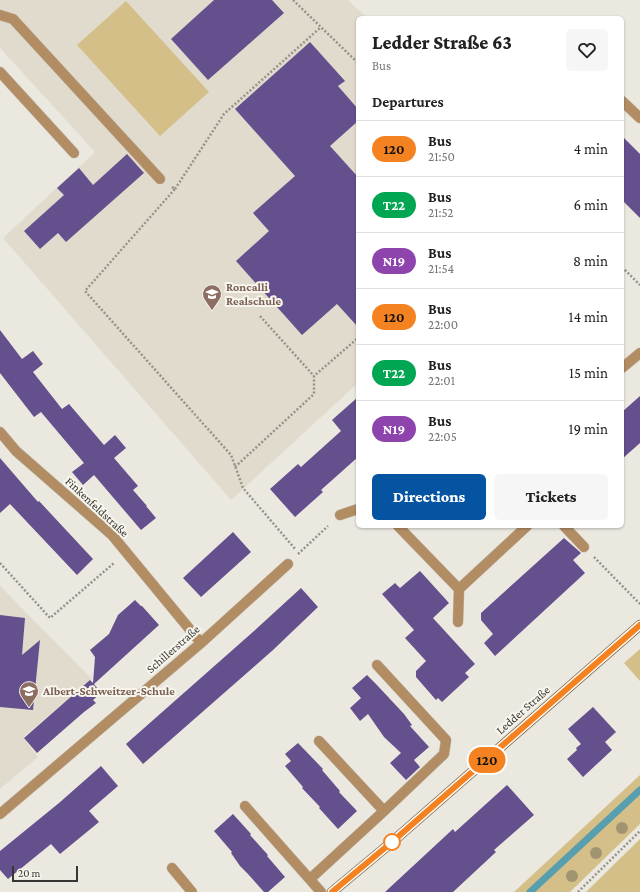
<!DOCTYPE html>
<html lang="en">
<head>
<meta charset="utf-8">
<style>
  body { margin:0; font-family:"Crimson Pro",serif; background:#f6f6f6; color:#222; height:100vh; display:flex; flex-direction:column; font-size:15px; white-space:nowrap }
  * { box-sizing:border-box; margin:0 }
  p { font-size:13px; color:#767676 }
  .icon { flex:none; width:22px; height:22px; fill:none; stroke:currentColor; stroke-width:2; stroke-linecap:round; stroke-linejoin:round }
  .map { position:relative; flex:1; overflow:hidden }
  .drawer { position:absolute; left:356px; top:16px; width:268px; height:512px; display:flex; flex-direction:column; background:#fff; border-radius:6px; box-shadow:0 1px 3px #0004 }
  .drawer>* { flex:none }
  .badge { padding:0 8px; border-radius:13px; font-size:14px; line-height:26px }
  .scale { position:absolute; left:12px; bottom:10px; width:66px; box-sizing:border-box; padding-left:4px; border:2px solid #373633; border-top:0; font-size:11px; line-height:14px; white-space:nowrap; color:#373633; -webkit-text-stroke:3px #f8f5ed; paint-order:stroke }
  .map>.badge { position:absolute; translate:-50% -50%; box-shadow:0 0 0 2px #fff }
  h2 { padding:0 16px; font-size:15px; line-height:36px }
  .round { display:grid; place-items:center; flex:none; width:42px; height:42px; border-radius:6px; background:#f6f6f6 }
  .overview { display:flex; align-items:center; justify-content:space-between; height:68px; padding:0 16px }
  h1 { font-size:19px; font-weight:800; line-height:30px }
  .primary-button { display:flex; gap:8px; margin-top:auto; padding:8px 16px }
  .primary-button a { flex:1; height:46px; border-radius:6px; background:#0554a2; color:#fff; font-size:16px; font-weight:800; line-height:46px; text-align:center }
  .primary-button a+a { background:#f6f6f6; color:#222 }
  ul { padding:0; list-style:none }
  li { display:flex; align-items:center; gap:12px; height:56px; padding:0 16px; border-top:1px solid #e0e0e0 }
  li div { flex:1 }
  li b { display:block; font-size:15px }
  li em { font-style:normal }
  li .badge { min-width:44px; font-weight:700; text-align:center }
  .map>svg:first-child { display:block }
</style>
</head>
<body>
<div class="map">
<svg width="640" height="892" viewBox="0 0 640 892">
  <rect width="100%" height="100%" fill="#ebe8e0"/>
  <path fill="#e0dbcc" d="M0,0H348L367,18H358V383L231,500L3,238L95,152L0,48Z
    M0,586L92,679L23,737L38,757L0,789Z"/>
  <path fill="#d4bf88" d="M126,1L209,92L160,136L77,45Z
    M640,649V681L624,663Z
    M640,775V824L570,892H514Z
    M640,839V892H586Z"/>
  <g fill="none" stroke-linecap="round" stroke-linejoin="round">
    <path stroke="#579eae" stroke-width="7" d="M530,892L640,790"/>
  </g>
  <path fill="#65508e" d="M214,0H272L284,13L208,80L171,39Z
    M310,42L345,81L338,86L358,109V121L330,146L358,177V327L337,304L302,335L236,261L269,231L253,213L295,176L235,109Z
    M622,136L640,154V218L622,200Z
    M127,154L144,173L66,242L58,233L40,249L24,231L64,195L57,188L79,168L93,185Z
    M0,330L22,359L33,351L43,364L33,372L62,409L69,404L104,445L115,435L126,448L114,458L138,486L133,490L147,506H146L156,518L141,530L94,475L83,485L72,472L84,463L41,412L34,417L0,373Z
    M640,396V443L622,459V412Z
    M358,397V457L321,490L323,492L295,517L270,489L298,464L301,467L341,431L332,420Z
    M0,458L38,502L39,501L93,559L77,575L10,504L0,513Z
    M233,532L251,552L201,597L183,578Z
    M564,538L581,553L573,560L585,573L495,656L484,643L493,634L481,620V613Z
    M420,571L449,603L433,618L475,664L465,673L469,677L442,702L438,698L436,700L416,677V671L426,661L405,638L414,630L382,594L395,583L400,588Z
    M301,588L318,607L273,650L143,764L126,744L254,631Z
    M135,600L141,606H142L159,625L94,684L101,693L93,700L96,703L84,712L37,753L24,738L90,680L93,683L95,657L90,650L109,634L118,615Z
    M0,615L25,618L22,655L40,640L33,710L0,707Z
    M367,675L376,684L404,714L412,725L410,726L429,747L414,760L420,767L406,780L390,763L401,753L384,737L368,714L360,721L350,708L361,698L352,688Z
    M593,707L616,732L605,742L612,750L583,777L567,759L577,750L576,748L581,744L568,729Z
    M298,743L323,769L322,770L340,791L339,792L357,811L338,829L319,808L320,807L302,788L303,787L285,766L291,761L285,754Z
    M101,766L118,786L89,811L99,822L60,854L51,844L8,879L0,870V851L59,803Z
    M507,785L534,815L494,850L496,852L453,892H385L453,829L455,832Z
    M233,814L251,834L250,835L268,855L267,856L285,877L268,892H264L248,874L240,866L231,853L232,852L214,831Z"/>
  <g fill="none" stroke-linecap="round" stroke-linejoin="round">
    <g stroke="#c7c4bd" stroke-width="11">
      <path id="minor" d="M0,15L13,19L160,179
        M0,72L74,153
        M622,101L640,118
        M622,368L640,353
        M0,432L16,451L112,535L201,643
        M340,515L358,509
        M398,526L459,589L527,526
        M564,526L584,547
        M458,622L459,589
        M319,741L384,811
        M245,806L321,892
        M0,814L201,643L288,564
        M172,868L192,892
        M310,879L384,811L444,754L446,740L377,665"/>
    </g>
    <g stroke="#c7c4bd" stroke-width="11">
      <path id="major" d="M332,892L392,842L640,625"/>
    </g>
    <path stroke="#94928c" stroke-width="2.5" stroke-dasharray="2 2" stroke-linecap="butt" d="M293,0L358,63
      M172,187L175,189L85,291L231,455L243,488L296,550
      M175,189L224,114L321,27
      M622,267L640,285
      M260,316L314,376
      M235,467L314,394V376L358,338
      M298,554L328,526
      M594,557L640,604
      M0,563L50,618L114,563
      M578,892L640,831"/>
    <use href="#minor" stroke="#b28d64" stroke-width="10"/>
    <use href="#major" stroke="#6e4817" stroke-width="10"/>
  </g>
  <g fill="#a19471">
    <circle cx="622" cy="828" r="6"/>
    <circle cx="596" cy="853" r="6"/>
    <circle cx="572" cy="876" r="6"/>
  </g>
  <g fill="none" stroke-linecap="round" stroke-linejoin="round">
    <g stroke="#fff" stroke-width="9">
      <path id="line" d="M332,892L392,842L640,625"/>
    </g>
    <use href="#line" stroke="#f58220" stroke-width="6"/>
  </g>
  <defs>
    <g id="school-pin" transform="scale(1)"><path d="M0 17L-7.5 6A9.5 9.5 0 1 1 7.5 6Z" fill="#8d6e63" stroke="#f8f5ed"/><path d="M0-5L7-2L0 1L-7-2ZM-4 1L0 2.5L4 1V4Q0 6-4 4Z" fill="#fff"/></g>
  </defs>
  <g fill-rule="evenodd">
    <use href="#school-pin" x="212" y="294"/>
    <use href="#school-pin" x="29" y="691"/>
  </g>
  <circle fill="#fff" stroke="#f58220" stroke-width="2" cx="392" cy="842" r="8"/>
  <g text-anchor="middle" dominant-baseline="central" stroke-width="4" stroke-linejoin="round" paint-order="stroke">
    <g font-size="12" font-weight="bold" fill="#785e54" stroke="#f8f5ed" text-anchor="start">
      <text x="226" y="287">Roncalli<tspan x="226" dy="14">Realschule</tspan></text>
      <text x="43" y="691">Albert-Schweitzer-Schule</text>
    </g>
    <g font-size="12" fill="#373633" stroke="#f8f5ed">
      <text transform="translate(97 507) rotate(43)">Finkenfeldstraße</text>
      <text transform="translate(173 649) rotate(-41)">Schillerstraße</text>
      <text transform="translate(523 710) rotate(-41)">Ledder Straße</text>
    </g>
  </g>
</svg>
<div class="scale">20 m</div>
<b class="badge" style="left:487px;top:760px;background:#f58220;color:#111">120</b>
<section class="drawer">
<div class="overview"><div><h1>Ledder Straße 63</h1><p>Bus</p></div><a class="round"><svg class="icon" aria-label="heart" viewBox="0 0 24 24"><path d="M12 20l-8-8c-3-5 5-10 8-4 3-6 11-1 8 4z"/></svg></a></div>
<h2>Departures</h2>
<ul>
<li><span class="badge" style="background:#f58220;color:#111">120</span><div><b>Bus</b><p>21:50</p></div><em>4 min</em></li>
<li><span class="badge" style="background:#00a651;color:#fff">T22</span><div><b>Bus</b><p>21:52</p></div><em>6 min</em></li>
<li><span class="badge" style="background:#8e44ad;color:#fff">N19</span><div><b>Bus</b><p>21:54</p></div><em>8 min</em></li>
<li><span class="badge" style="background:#f58220;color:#111">120</span><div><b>Bus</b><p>22:00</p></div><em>14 min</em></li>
<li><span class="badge" style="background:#00a651;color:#fff">T22</span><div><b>Bus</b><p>22:01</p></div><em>15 min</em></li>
<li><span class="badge" style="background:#8e44ad;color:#fff">N19</span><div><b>Bus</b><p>22:05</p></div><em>19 min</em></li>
</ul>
<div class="primary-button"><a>Directions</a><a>Tickets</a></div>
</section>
</div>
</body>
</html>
